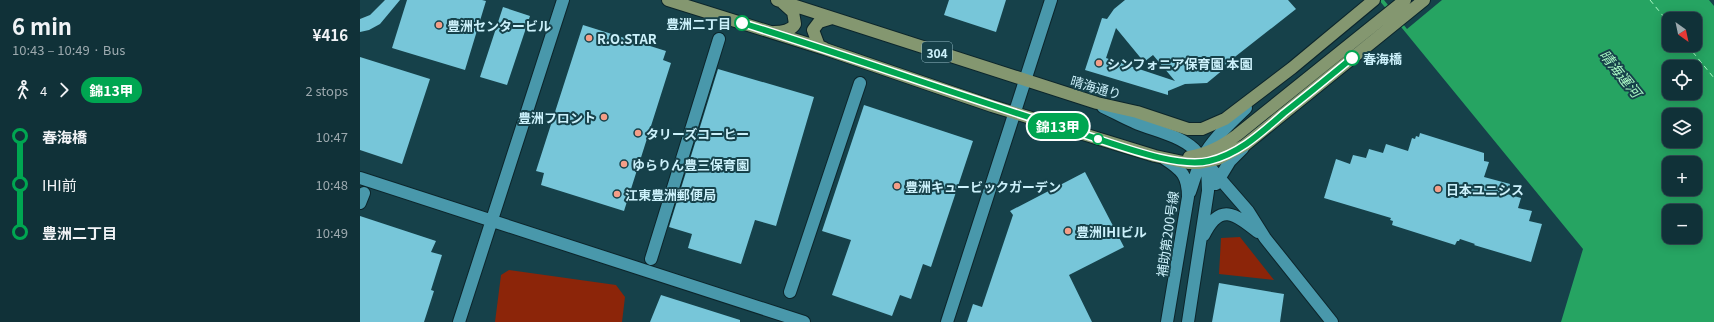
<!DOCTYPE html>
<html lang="en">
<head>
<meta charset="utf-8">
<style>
  body { margin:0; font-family:Georgia,"Noto Sans JP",serif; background:#193940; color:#f1f3f6; height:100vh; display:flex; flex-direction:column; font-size:15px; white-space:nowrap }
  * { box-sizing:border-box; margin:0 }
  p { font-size:13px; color:#9ca9ae }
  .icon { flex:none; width:22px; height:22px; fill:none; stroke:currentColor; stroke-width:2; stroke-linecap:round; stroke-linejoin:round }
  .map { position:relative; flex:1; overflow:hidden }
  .panel { display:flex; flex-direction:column; background:#103138; width:360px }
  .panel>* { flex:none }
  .badge { padding:0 8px; border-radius:13px; font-size:14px; line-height:26px }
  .needle { width:26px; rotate:147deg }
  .controls { position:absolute; left:1302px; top:12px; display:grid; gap:8px }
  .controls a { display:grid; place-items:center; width:40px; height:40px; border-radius:8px; background:#103138; box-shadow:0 2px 10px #0003,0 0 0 1px #304c53; font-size:20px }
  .map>.badge { position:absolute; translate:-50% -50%; box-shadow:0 0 0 2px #fff }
  .legs { display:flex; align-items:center; gap:6px; height:44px; padding:0 12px; font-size:13px }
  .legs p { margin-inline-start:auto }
  .head { display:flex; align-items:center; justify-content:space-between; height:68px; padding:0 12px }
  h1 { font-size:22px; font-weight:700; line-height:30px }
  ul { padding:0 12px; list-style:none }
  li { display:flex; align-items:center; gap:14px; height:48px; font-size:15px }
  li i { display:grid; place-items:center; width:6px; height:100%; margin:0 5px; background:currentColor }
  li i::after { content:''; width:10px; height:10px; margin:-5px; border:3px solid; border-radius:50%; background:#103138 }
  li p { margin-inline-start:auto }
  li:first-child i { background:linear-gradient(#0000 50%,currentColor 0) }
  li:last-child i { background:linear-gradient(currentColor 50%,#0000 0) }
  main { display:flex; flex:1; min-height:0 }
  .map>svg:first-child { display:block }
</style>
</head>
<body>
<main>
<section class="panel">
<div class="head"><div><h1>6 min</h1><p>10:43 – 10:49 · Bus</p></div><b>¥416</b></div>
<div class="legs"><svg class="icon" aria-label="walk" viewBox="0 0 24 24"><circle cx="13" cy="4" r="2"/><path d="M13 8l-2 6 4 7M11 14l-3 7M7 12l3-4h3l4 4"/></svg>4<svg class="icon" aria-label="forward" viewBox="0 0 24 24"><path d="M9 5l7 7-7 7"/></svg><b class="badge" style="background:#00a651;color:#fff">錦13甲</b><p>2 stops</p></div>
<ul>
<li><i style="color:#00a651"></i><b>春海橋</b><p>10:47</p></li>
<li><i style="color:#00a651"></i><span>IHI前</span><p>10:48</p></li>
<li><i style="color:#00a651"></i><b>豊洲二丁目</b><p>10:49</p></li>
</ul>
</section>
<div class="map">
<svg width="1354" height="322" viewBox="0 0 1354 322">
  <rect width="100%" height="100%" fill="#16414a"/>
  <path fill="#8c2509" d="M880,237L914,280L859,274L861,238Z
    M149,270L256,285L265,297L262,322H135L141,275Z"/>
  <path fill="#26a462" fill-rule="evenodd" d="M1019,0H1349L1354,6V322H1201L1223,249ZM1309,19H1335V45H1309ZM1309,67H1335V93H1309ZM1309,115H1335V141H1309ZM1309,163H1335V189H1309ZM1309,211H1335V237H1309Z"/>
  <path fill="#16414a" d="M1024,0H1082L1047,29Z"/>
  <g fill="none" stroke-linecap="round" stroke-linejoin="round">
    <path stroke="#abf9c5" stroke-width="1" stroke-dasharray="5 4" stroke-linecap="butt" d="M1290,0L1309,23
      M1327,45L1354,78"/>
  </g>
  <path fill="#77c6d9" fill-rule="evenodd" d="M25,0H40L20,24L9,30L0,32V19L10,15Z
    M47,0H122L126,1L105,70L32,48Z
    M589,0H646L636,32L584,15Z
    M765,0H928L936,9L862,67L864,69L847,83L825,84L808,91V95L725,70L742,18L747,19L754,9ZM756,28L784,62L793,55L815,81L746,58Z
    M143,7L170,16L147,85L120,77Z
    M223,25L306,51L303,60L311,63L264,211L181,185L184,173L176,171Z
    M0,57L70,79L42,164L0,150Z
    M358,69L454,97L416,226L395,220L381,264L328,248L332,234L309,227Z
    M504,105L613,141L571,267L563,264L551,299L540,295L532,316L472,295L491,240L462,231Z
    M1060,133L1124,153V161L1129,162L1124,177L1150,184L1147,194L1161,198L1158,208L1172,211L1169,221L1182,224L1171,262L1114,245L1115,244L1100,239L1099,241H1097L1095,245L1032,225L1033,221L1030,220L1031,218L964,198L976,159L990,164L993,155L1006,158L1009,149L1023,153L1026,144L1048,151L1052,138L1055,139L1056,136L1059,137Z
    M725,172L764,247L709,275L732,322H607L613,304L622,307L653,215L650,211Z
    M0,216L76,241L71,252L82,255L71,290L74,291L64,322H0Z
    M859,283L924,294L920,322H852Z
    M301,295L380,320V322H290Z"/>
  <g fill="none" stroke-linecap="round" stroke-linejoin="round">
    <g stroke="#0c252b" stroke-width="14">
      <path id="street" d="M0,203L4,193
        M291,259L359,39
        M430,292L500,83"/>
    </g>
    <g stroke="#0c252b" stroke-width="14">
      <path id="secondary" d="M743,107C754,112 764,118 774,122C794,131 817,134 834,149L888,211L905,238L972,322
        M805,159C822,170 828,176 828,197L807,322
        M0,178L444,322
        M856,184L870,161L883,148
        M830,192C834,181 837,168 843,157C853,138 871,123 886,108
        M844,235C860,202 875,214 898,232
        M99,322L203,0
        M587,322L691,0
        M828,322L848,191L847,164"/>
    </g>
    <g stroke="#0c252b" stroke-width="14">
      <path id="primary" d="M308,0L465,49L632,106L795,156L828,163H838L858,159L885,145L1064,0
        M417,0L737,103L777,112L828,129H842L865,119L932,68L1014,0
        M414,32C422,32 431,31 435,24L433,12L423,3
        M464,48L459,46L453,30L459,22L472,18
        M829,157C848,154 862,146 877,135L1045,0"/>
    </g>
    <use href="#street" stroke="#4998ab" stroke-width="12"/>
    <use href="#secondary" stroke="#4998ab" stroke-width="12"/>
    <use href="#primary" stroke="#849770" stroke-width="12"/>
  </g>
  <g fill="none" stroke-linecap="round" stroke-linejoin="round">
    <g stroke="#fff" stroke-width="9">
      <path id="line-1" d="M382,23C495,58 606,98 719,133C753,143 816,169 849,161C879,154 901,133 924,113C947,95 969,77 992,58"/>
    </g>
    <use href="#line-1" stroke="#00a651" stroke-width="6"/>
  </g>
  <g fill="#fff" stroke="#00a651" stroke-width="2">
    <circle cx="382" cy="23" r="7"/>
    <circle cx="992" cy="58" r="7"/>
    <circle cx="738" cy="139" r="5"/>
  </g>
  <g fill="#f49e88" stroke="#16414a" stroke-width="1.5">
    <circle cx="79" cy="25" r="4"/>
    <circle cx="229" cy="38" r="4"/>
    <circle cx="739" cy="63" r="4"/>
    <circle cx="244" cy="117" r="4"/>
    <circle cx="278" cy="133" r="4"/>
    <circle cx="264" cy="164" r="4"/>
    <circle cx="537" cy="186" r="4"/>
    <circle cx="1078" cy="189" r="4"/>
    <circle cx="257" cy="194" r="4"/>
    <circle cx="708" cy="231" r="4"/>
  </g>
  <g text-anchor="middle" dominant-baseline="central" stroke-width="4" stroke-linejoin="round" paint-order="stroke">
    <rect fill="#16414a" stroke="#95bcc6" stroke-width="1" x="562" y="42" width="30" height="20" rx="3"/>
    <g font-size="12" font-weight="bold" fill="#ccf1fb">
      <text x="577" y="52">304</text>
    </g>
    <g font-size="13" font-weight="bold" fill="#ccf1fb" stroke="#16414a" text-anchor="end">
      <text x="371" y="23">豊洲二丁目</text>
      <text x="1003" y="58" text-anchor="start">春海橋</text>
    </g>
    <g font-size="13" font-weight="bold" fill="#ccf1fb" stroke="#16414a" text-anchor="start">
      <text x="87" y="25">豊洲センタービル</text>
      <text x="237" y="38">R.O.STAR</text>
      <text x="747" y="63">シンフォニア保育園 本園</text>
      <text x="236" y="117" text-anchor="end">豊洲フロント</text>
      <text x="286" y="133">タリーズコーヒー</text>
      <text x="272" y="164">ゆらりん豊三保育園</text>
      <text x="545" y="186">豊洲キュービックガーデン</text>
      <text x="1086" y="189">日本ユニシス</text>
      <text x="265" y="194">江東豊洲郵便局</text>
      <text x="716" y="231">豊洲IHIビル</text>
    </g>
    <g font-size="13" fill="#ccf1fb" stroke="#16414a">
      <text transform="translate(736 87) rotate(16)">晴海通り</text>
      <text transform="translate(807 234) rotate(-82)">補助第200号線</text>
    </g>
    <g font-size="14" font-style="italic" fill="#abf9c5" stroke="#16414a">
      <text transform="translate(1261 73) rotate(51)">晴海運河</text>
    </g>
  </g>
</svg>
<div class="controls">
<a><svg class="needle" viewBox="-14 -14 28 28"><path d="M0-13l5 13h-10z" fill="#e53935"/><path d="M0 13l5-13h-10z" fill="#9ca9ae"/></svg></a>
<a><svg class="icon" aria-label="locate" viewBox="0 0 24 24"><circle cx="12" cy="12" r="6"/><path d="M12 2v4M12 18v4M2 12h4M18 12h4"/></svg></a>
<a><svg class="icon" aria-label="layers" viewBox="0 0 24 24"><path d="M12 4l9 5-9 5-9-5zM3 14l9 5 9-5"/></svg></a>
<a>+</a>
<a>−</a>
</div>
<b class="badge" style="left:698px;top:126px;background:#00a651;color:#fff">錦13甲</b>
</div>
</main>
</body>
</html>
